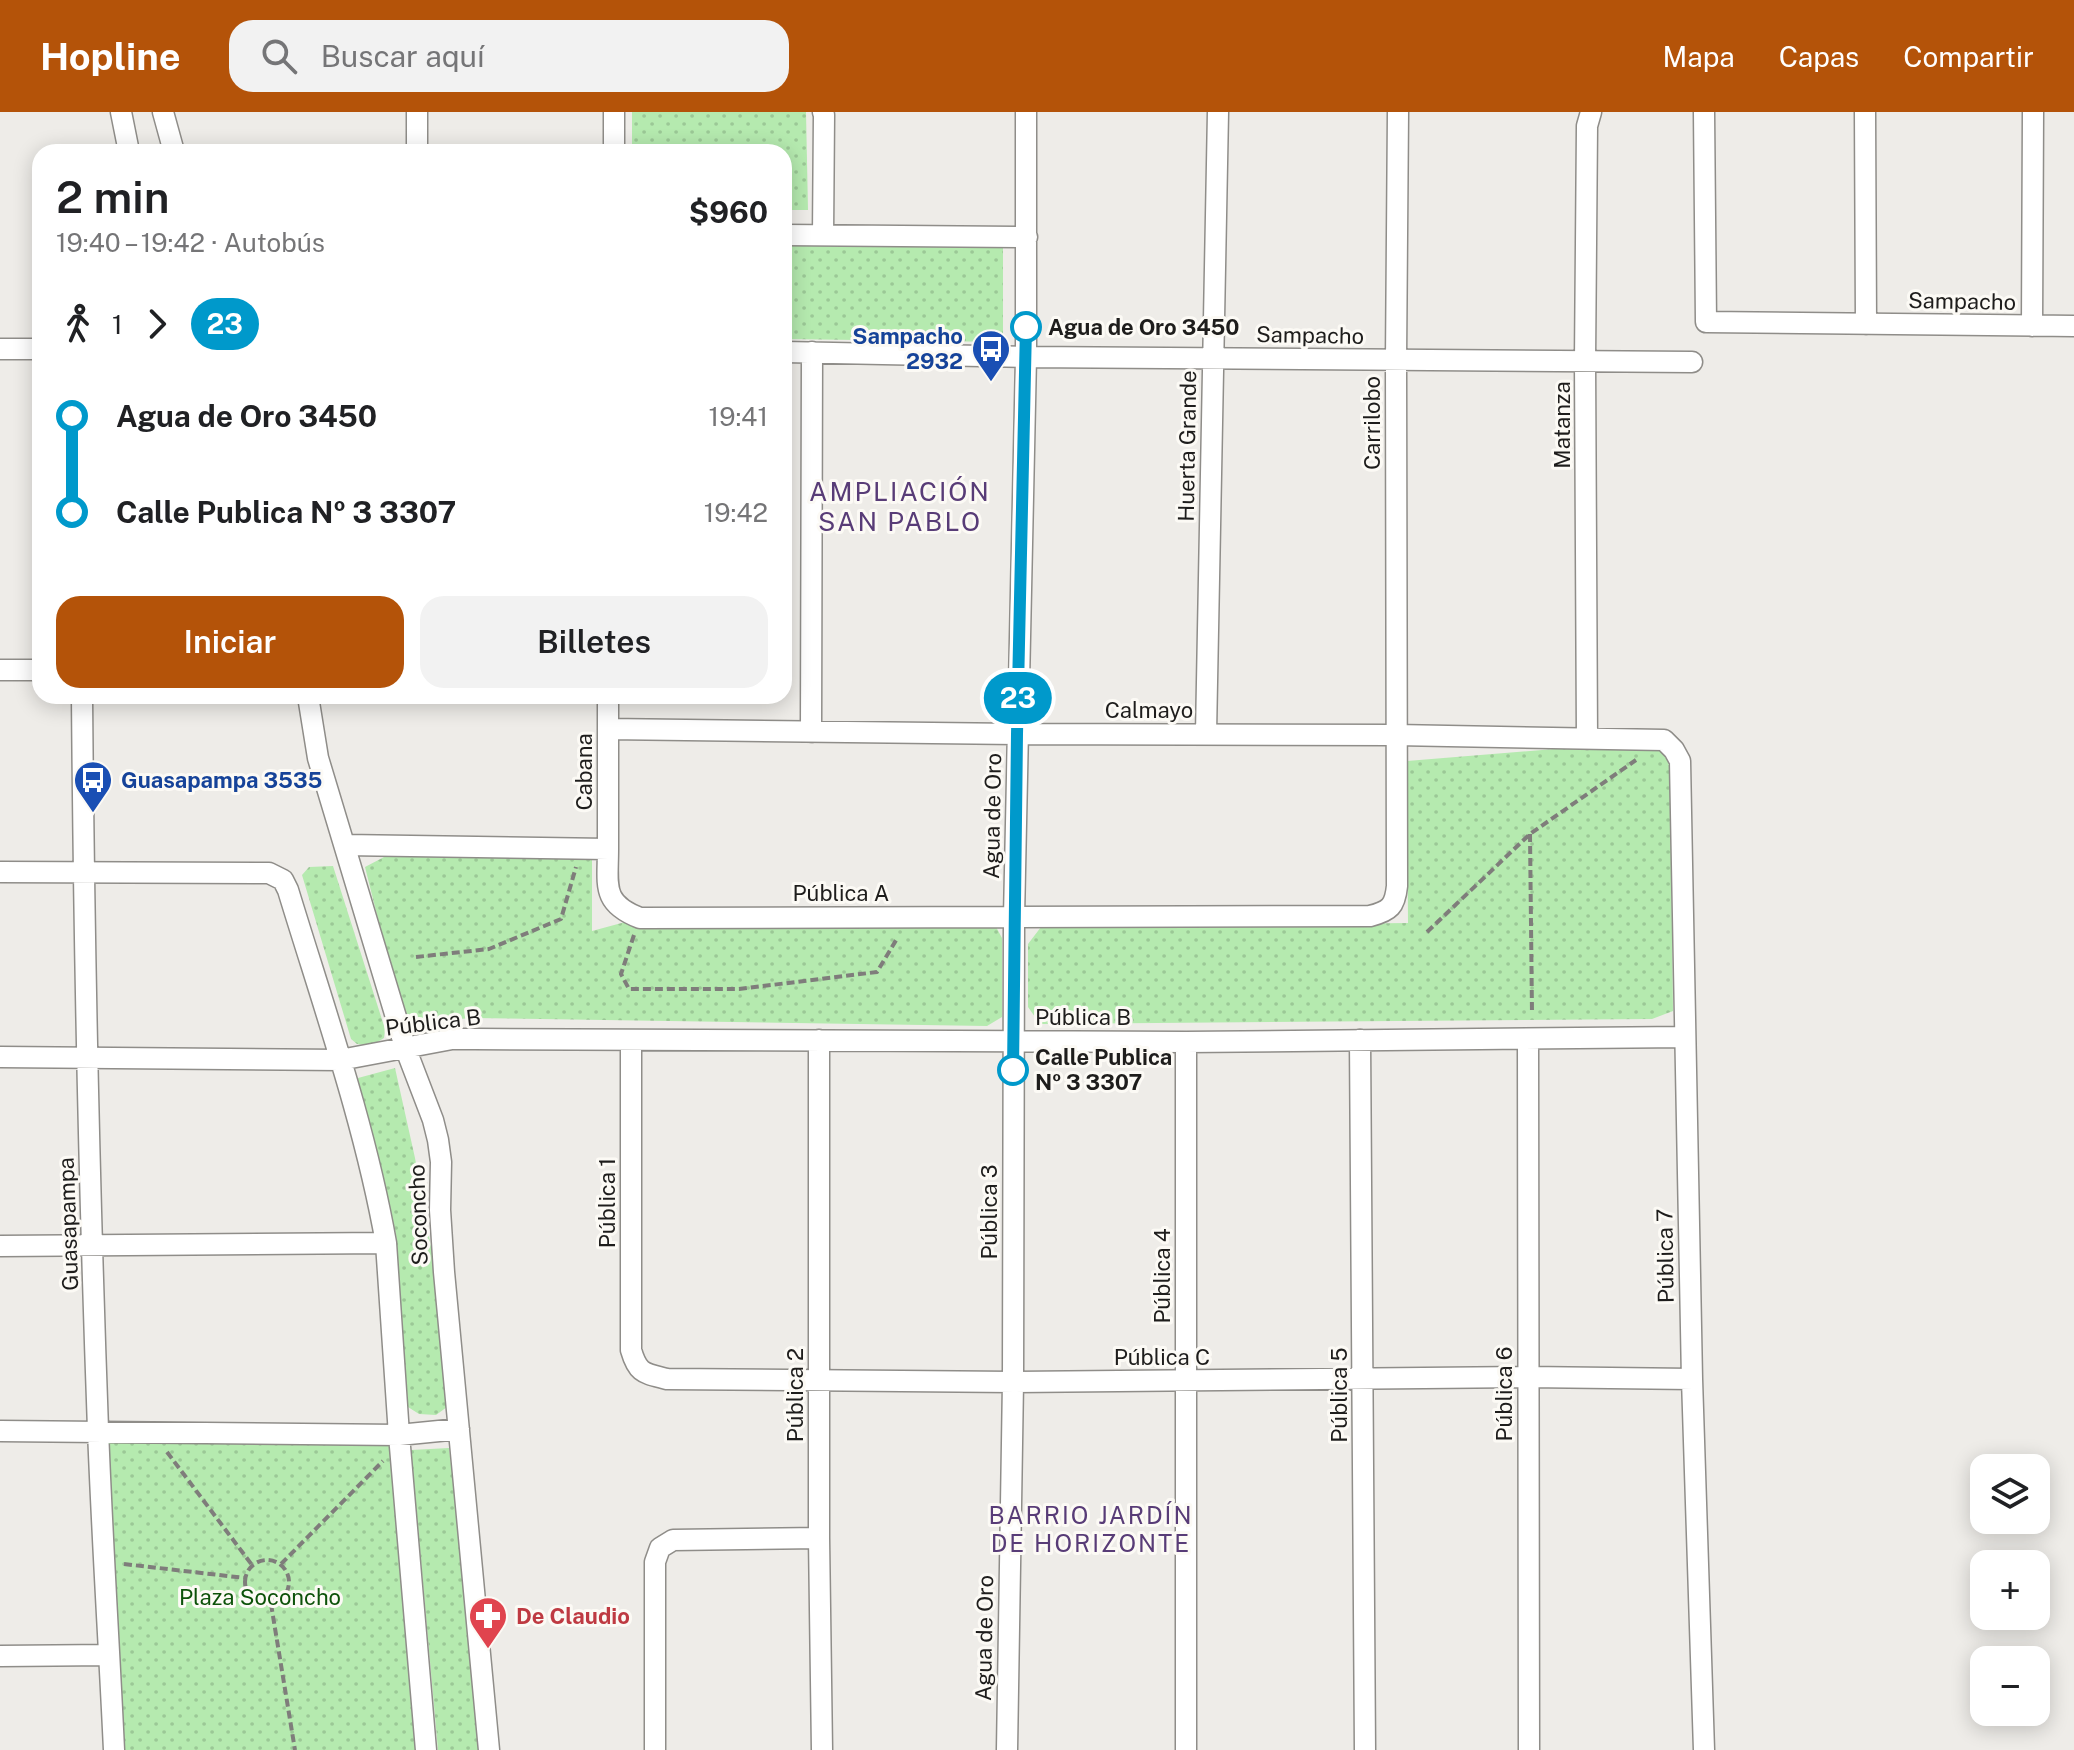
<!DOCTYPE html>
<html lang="es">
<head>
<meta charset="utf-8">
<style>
  body { margin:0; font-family:"Public Sans",sans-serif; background:#f2f2f2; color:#202124; height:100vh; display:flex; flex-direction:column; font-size:30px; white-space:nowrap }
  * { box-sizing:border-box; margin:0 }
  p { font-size:26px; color:#757577 }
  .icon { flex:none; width:44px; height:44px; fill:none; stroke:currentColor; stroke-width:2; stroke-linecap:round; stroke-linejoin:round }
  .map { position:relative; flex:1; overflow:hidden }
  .side { position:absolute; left:32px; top:32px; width:760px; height:560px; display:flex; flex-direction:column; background:#fff; border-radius:24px; box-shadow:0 4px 20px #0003 }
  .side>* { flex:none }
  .badge { padding:0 16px; border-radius:26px; font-size:28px; line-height:52px }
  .fabs { position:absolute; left:1970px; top:1342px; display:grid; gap:16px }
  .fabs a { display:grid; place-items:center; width:80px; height:80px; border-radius:16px; background:#fff; box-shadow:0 4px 20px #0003; font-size:40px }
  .map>.badge { position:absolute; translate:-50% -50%; box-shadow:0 0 0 4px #fff }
  .legs { display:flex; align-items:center; gap:12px; height:88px; padding:0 24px; font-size:26px }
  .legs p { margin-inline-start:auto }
  .head { display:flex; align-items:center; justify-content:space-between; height:136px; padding:0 24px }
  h1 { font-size:44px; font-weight:600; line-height:60px }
  .action { display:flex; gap:16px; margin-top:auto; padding:16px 24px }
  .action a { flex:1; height:92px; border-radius:24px; background:#b45309; color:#fff; font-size:32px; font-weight:600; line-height:92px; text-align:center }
  .action a+a { background:#f2f2f2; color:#202124 }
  ul { padding:0 24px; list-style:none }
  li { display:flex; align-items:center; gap:28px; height:96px; font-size:30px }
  li i { display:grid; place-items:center; width:12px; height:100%; margin:0 10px; background:currentColor }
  li i::after { content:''; width:20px; height:20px; margin:-10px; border:6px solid; border-radius:50%; background:#fff }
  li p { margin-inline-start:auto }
  li:first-child i { background:linear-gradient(#0000 50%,currentColor 0) }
  li:last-child i { background:linear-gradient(currentColor 50%,#0000 0) }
  header { display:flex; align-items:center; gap:48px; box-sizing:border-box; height:112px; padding:0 40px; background:#b45309; color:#fff }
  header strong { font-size:38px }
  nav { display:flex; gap:44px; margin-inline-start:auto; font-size:28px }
  .search { width:560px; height:72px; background:#f2f2f2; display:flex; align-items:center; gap:20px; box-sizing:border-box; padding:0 28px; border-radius:24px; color:#757577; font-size:30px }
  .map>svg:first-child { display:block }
</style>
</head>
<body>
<header>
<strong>Hopline</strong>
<div class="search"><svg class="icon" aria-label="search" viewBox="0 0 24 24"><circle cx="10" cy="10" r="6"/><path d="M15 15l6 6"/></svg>Buscar aquí</div>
<nav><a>Mapa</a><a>Capas</a><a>Compartir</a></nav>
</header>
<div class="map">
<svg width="2074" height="1638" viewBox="0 0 2074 1638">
  <defs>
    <pattern id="grass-dots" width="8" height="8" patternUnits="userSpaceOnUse" patternTransform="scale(2)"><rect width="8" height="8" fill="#b5eaaf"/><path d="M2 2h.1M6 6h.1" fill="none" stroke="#9bc896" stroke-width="1.8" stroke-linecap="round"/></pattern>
  </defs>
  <rect width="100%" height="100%" fill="#eeece8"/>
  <path fill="url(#grass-dots)" d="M632,0H806L808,98H784V40H632Z
    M784,123L1003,125V230L784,227Z
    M1664,628L1670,658L1673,899L1652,907L1040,912L1028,895V832L1041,815L1408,811L1407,649Z
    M386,744H592V819L640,806L995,813L1002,826V905L987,914L473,906L404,911L365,755Z
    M333,754L385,917L384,926L371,934L357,932L351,927L302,763L309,755Z
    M395,956L415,1046L434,1152L447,1295L436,1303L419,1302L408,1295L396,1122L358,979V966Z
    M98,1320L399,1323L426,1638H114Z
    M449,1336L486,1638H438L411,1338Z"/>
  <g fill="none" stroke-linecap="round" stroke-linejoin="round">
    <g stroke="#8f8d89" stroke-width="23">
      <path id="minor" d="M121,0L129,40
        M163,0L174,40
        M614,0V40
        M823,0L824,3L823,123
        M1704,0L1706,210L2074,214
        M1865,0L1866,212
        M417,40V0
        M784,123L1027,125
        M2032,214L2033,0
        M0,237H40
        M784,240L1026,245L1692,250
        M0,558H40
        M82,584C84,828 89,1073 98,1317C102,1424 109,1531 114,1638
        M308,584L318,646L405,935L433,1008L438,1028L441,1050L440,1098L444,1160L489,1638
        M608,584V737
        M608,617L1017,622L1396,623L1664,628L1674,638L1680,649L1692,1267L1704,1638
        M811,620L812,240
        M1206,622L1218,0
        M1587,627L1585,249L1587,14L1591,0
        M345,733L608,737C608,773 601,791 640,806L1370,804C1390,799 1395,794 1397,774L1396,248L1398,0
        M0,760L269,761L283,768L288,778C323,893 365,1012 386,1131L399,1323L426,1638
        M1528,927L1529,1638
        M631,928V1238C638,1262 644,1261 667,1267L1013,1270L1528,1265L1692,1267
        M819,928V1426L822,1638
        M1360,928L1365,1638
        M1186,930V1638
        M0,945L340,948L452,927H475L1186,930L1684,925
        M0,1134L386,1131
        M0,1319L399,1323L459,1317
        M0,1544L109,1543
        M655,1638V1450L660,1436L673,1428L819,1426
        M1007,1638L1013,1270L1014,805L1026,245V0"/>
    </g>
    <path stroke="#7f7d7b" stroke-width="4" stroke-dasharray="8 4" stroke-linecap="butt" d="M1530,722L1532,901
      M1427,820L1530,722L1636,648
      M634,823L621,862L629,877H739L877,860L898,825
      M416,845L489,837L561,807L576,755
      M167,1340L252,1453
      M245 1470a22 22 0 1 1 44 0a22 22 0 1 1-44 0Z
      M124,1452L245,1466
      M281,1452L383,1349
      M271,1492L295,1638"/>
    <use href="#minor" stroke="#fff" stroke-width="20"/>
  </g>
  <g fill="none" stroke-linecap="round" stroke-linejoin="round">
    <g stroke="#fff" stroke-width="18">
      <path id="line-1" d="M1013,958L1017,622L1026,215"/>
    </g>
    <use href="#line-1" stroke="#0099cb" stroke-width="12"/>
  </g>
  <defs>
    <g id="bus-pin" transform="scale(2)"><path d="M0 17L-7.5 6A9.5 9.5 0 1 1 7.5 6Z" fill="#1a4fb4" stroke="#fcfaf5"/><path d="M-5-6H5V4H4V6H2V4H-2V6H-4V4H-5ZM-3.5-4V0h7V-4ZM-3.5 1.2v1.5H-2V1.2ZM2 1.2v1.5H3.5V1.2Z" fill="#fff"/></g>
    <g id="pharmacy-pin" transform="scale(2)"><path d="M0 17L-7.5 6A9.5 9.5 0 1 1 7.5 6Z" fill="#e0444e" stroke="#fcfaf5"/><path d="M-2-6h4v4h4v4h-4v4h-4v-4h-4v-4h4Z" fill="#fff"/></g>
  </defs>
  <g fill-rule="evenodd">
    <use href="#bus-pin" x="991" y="237"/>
    <use href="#bus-pin" x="93" y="668"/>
    <use href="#pharmacy-pin" x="488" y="1504"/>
  </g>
  <g fill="#fff" stroke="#0099cb" stroke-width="4">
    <circle cx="1026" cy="215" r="14"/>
    <circle cx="1013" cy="958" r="14"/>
  </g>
  <g text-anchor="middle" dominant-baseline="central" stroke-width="6" stroke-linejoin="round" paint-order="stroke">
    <g font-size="22" fill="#1e1d1c" stroke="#fcfaf5">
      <text transform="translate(1962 189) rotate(1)">Sampacho</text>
      <text transform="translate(1310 223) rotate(1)">Sampacho</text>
      <text transform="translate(1372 311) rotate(-90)">Carrilobo</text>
      <text transform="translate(1562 313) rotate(-90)">Matanza</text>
      <text transform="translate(1187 334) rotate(-89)">Huerta Grande</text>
      <text x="1149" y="598">Calmayo</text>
      <text transform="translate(584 660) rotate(-90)">Cabana</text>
      <text transform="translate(992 704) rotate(-89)">Agua de Oro</text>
      <text x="841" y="781">Pública A</text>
      <text x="1083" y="905">Pública B</text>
      <text transform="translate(433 910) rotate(-7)">Pública B</text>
      <text transform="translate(607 1091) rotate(-90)">Pública 1</text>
      <text transform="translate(989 1100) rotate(-90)">Pública 3</text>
      <text transform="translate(418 1103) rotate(-92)">Soconcho</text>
      <text transform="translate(68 1112) rotate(-92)">Guasapampa</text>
      <text transform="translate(1665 1144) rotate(-91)">Pública 7</text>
      <text transform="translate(1162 1164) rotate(-90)">Pública 4</text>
      <text x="1162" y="1245">Pública C</text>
      <text transform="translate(1504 1282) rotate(-90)">Pública 6</text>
      <text transform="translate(795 1283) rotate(-90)">Pública 2</text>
      <text transform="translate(1339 1283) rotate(-90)">Pública 5</text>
      <text transform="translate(984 1526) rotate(-89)">Agua de Oro</text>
    </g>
    <g font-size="22" font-weight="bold" fill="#1e1d1c" stroke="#fcfaf5" text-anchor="start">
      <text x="1048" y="215">Agua de Oro 3450</text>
      <text x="1035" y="945">Calle Publica<tspan x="1035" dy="25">Nº 3 3307</tspan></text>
    </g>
    <g font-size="22" font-weight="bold" fill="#164399" stroke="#fcfaf5" text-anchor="end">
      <text x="963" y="224">Sampacho<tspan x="963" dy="25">2932</tspan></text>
      <text x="121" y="668" text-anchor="start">Guasapampa 3535</text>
    </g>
    <g font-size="22" fill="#0c5209" stroke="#fcfaf5">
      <text x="260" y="1485">Plaza Soconcho</text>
    </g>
    <g font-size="22" font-weight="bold" fill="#be3a42" stroke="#fcfaf5" text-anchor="start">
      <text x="516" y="1504">De Claudio</text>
    </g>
    <g font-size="24" letter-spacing="2" fill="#583c77" stroke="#fcfaf5">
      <text x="1091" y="1403">BARRIO JARDÍN<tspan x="1091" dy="28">DE HORIZONTE</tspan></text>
    </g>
    <g font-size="26" letter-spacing="2" fill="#583c77" stroke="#fcfaf5">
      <text x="900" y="379">AMPLIACIÓN<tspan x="900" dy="30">SAN PABLO</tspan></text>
    </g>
  </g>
</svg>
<div class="fabs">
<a><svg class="icon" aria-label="layers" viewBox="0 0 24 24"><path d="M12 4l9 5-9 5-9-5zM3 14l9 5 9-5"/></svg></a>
<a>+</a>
<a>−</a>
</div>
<b class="badge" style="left:1018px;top:586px;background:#0099cb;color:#fff">23</b>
<section class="side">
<div class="head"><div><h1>2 min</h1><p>19:40 – 19:42 · Autobús</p></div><b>$960</b></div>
<div class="legs"><svg class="icon" aria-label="walk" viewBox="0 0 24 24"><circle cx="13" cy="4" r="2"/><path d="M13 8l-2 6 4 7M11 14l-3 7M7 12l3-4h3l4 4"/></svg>1<svg class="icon" aria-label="forward" viewBox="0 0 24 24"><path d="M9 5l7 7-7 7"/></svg><b class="badge" style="background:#0099cb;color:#fff">23</b></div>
<ul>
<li><i style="color:#0099cb"></i><b>Agua de Oro 3450</b><p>19:41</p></li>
<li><i style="color:#0099cb"></i><b>Calle Publica Nº 3 3307</b><p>19:42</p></li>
</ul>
<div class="action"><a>Iniciar</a><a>Billetes</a></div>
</section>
</div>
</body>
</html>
